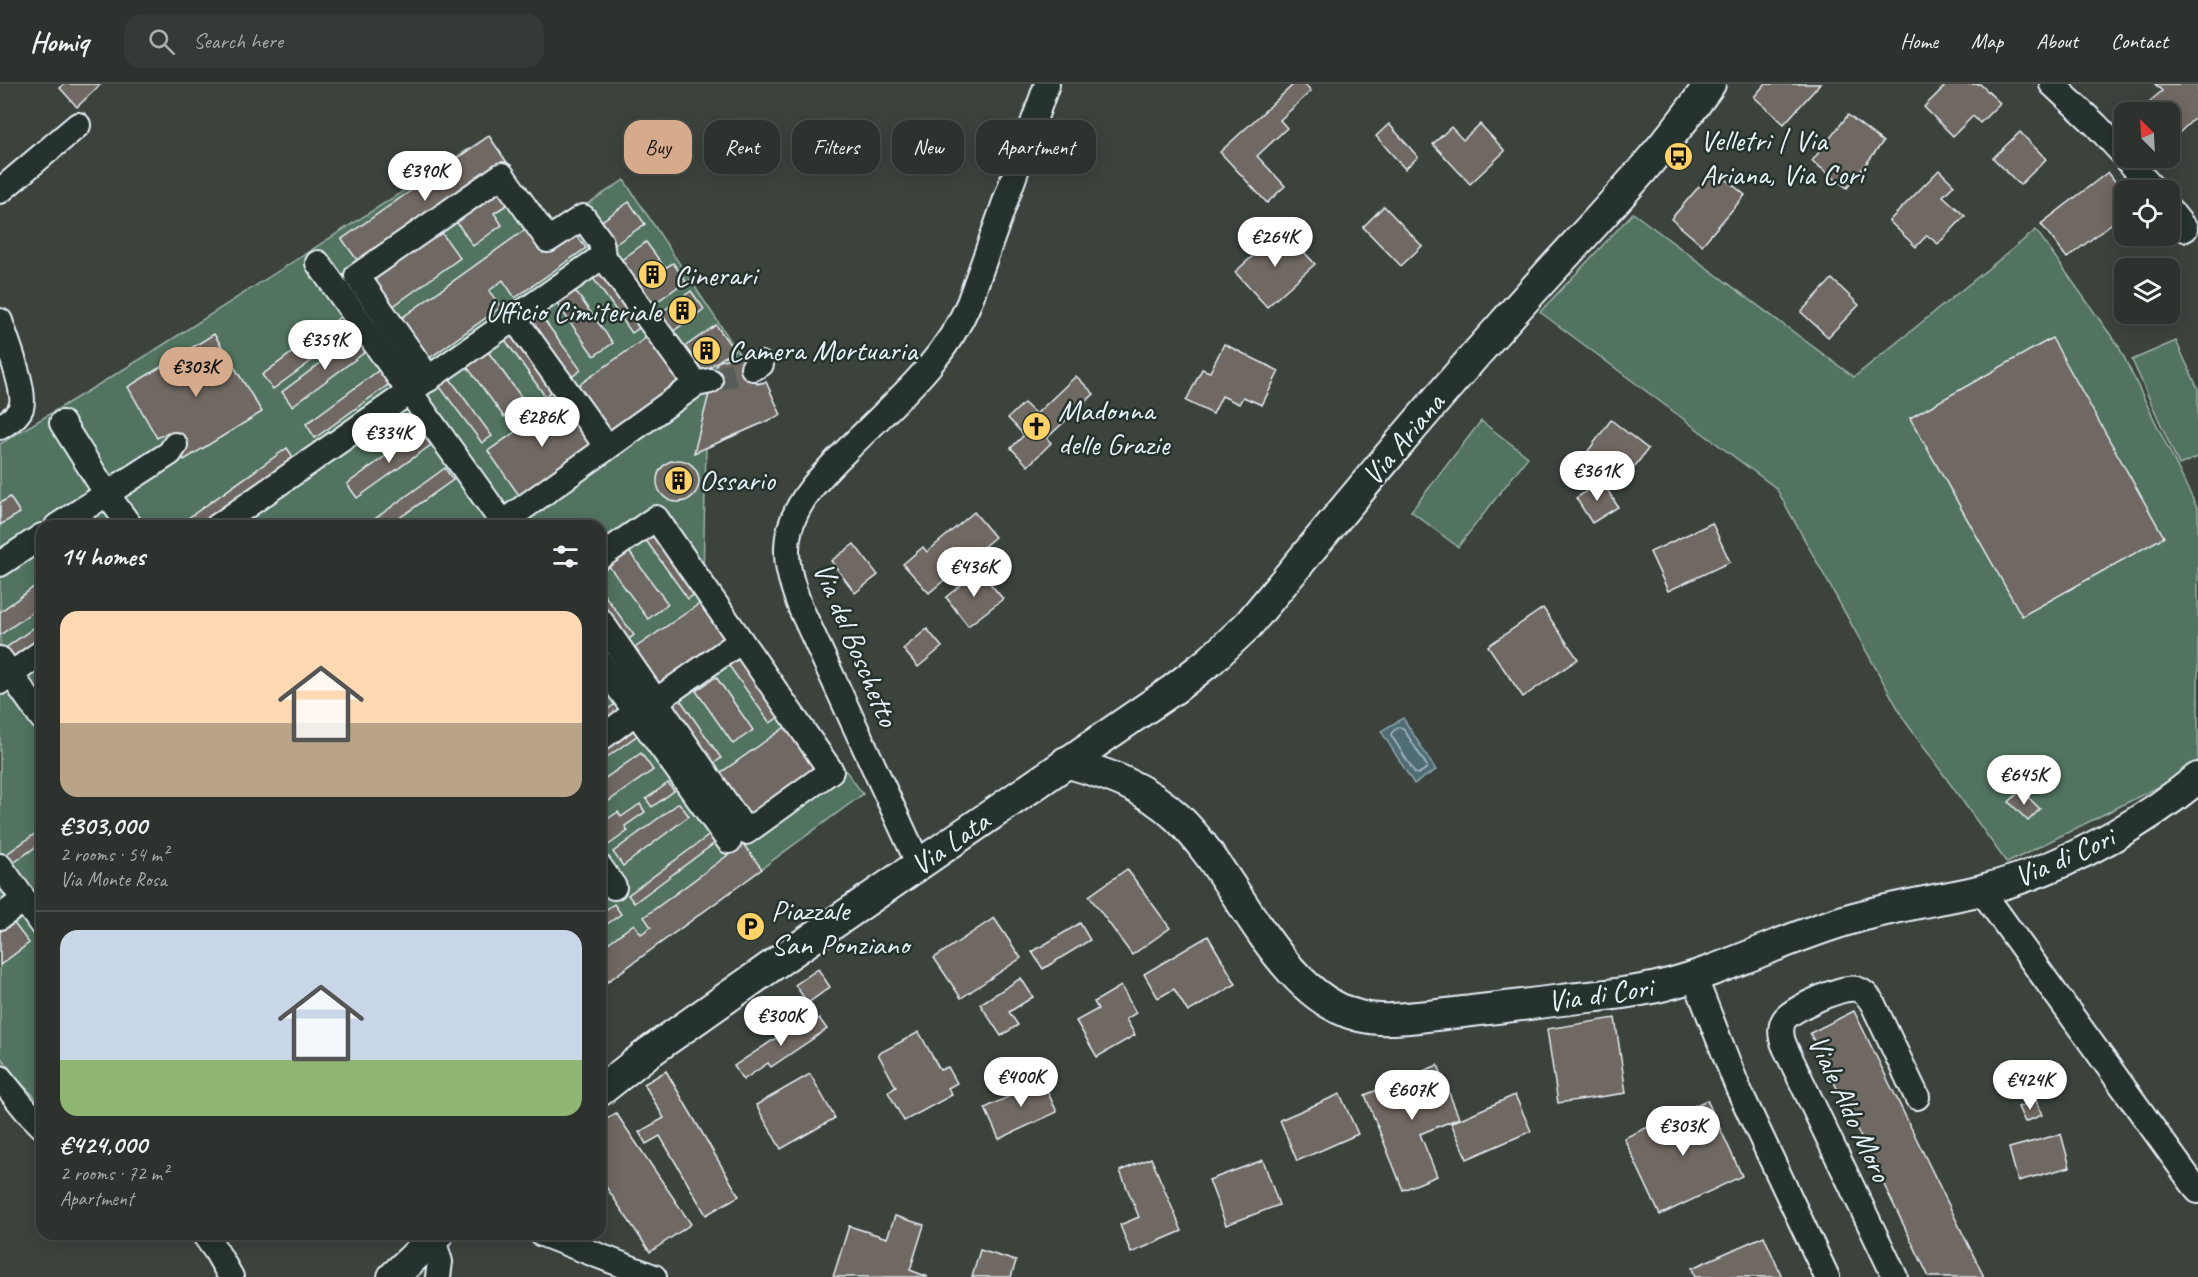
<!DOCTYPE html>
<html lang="en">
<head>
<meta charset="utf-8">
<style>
  :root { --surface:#2d322e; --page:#353a36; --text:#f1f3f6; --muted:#a7aaaa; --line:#484d4a; --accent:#d6ab8b }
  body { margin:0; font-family:Caveat,sans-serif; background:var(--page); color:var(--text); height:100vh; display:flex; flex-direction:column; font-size:22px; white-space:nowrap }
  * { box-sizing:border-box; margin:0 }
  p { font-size:20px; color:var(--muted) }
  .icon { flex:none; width:33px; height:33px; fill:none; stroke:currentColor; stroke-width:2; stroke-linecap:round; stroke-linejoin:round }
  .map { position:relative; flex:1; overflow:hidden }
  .panel { position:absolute; left:36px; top:436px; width:570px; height:720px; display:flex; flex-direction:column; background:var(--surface); border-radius:18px; box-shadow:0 3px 15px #0003,0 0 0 2px var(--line) }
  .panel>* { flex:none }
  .top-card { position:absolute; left:624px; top:36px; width:570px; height:54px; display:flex; gap:12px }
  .needle { width:39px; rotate:336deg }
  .fabs { position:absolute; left:2114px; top:18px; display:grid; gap:12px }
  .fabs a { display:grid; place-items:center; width:66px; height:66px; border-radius:12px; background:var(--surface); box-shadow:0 3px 15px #0003,0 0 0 2px var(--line); font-size:30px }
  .price { position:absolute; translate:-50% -51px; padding:0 14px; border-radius:21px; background:#fff; color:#222; font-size:20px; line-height:39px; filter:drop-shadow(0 2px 3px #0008) }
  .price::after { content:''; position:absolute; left:50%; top:36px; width:18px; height:14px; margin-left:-9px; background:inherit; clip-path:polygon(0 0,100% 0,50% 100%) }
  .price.active { background:var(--accent); color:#111 }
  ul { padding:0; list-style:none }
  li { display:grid; align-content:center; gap:12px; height:318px; padding:0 24px }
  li+li { border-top:2px solid var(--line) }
  li span { display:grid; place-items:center; height:186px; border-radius:18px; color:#555 }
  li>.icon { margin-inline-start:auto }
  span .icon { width:108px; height:108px; fill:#fffc; stroke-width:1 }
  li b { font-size:26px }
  h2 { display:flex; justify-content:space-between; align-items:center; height:72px; padding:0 24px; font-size:26px }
  .pill { padding:0 21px; border-radius:18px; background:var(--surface); box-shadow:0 3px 15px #0003,0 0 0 2px var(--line); font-size:21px; line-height:54px }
  .pill.active { background:var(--accent); color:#111 }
  header { display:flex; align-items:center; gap:36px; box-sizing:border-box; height:84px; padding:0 30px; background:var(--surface); border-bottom:2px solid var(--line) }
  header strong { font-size:28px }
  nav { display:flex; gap:33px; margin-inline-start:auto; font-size:21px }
  .search { width:420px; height:54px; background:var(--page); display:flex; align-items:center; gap:15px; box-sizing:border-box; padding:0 21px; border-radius:18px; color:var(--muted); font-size:22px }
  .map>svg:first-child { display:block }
</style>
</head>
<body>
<header>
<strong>Homiq</strong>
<div class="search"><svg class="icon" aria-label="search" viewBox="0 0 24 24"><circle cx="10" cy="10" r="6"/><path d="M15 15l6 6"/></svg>Search here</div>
<nav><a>Home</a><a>Map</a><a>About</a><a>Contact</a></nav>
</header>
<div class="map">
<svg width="2198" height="1193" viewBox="0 0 2198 1193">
  <rect width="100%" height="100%" fill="#3c433d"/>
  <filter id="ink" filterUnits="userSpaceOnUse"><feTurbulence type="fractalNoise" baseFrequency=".0167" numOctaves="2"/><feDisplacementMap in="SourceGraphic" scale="12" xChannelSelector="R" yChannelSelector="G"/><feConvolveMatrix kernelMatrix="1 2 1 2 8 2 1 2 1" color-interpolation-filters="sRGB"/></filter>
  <g filter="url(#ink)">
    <g fill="#51735e" stroke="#9cb2ab" stroke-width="1.5">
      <path d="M 489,52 L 552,143 L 624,96 L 740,271 L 742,270 L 757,299 L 766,298 L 781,331 L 706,364 L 703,493 L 863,710 L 600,903 L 600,442 L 42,442 L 42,1020 L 18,996 L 0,972 L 0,360 L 149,270 Z"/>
      <path d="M 1633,129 L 1854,293 L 2036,146 L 2119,263 L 2198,426 L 2198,677 L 2166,699 L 2007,779 L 1905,637 L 1776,404 L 1540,228 Z"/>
      <path d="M 2176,257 L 2198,305 L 2198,373 L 2179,381 L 2132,276 Z"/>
      <path d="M 1481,337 L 1528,373 L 1458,463 L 1411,427 Z"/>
    </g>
    <path fill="#4f6d75" stroke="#8ca2a9" stroke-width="1.5" d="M 1403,634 L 1436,686 L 1414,700 L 1381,647 Z"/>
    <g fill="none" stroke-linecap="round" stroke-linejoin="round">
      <path stroke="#abbcc4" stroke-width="1.5" d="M 1399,643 L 1403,644 L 1427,682 L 1426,685 L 1418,690 L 1415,689 L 1391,651 L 1392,648 Z"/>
    </g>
    <g fill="#706862" stroke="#e8f1f8" stroke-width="1.5">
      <path d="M 64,0 L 101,0 L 77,23 L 60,4 Z"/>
      <path d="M 1294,0 L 1305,0 L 1311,7 L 1280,36 L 1287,44 L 1257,72 L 1285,102 L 1267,119 L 1220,68 Z"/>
      <path d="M 1765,0 L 1820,0 L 1784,40 L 1754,13 Z"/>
      <path d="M 1947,0 L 1980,0 L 2000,19 L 1980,39 L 1973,32 L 1953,52 L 1924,23 Z"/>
      <path d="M 2155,0 L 2198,0 L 2198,31 L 2179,49 L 2169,38 L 2169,28 L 2160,28 L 2150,17 L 2162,7 Z"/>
      <path d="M 1848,31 L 1883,58 L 1847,104 L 1812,77 Z"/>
      <path d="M 1389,40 L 1418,73 L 1405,85 L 1376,52 Z"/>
      <path d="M 1480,40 L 1505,67 L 1470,100 L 1433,60 L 1451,43 L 1463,56 Z"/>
      <path d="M 2020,48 L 2046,75 L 2020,101 L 1993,74 Z"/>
      <path d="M 489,52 L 508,80 L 362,183 L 342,155 Z"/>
      <path d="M 1714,85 L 1745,111 L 1702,161 L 1671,135 Z"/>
      <path d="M 1939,86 L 1954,101 L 1943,112 L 1965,132 L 1938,160 L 1927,151 L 1916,163 L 1889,137 Z"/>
      <path d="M 2108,88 L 2124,109 L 2124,130 L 2067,174 L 2041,140 Z"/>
      <path d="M 496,102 L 508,120 L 494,129 L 502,141 L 473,162 L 453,133 Z"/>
      <path d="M 629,118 L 645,140 L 614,161 L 599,139 Z"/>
      <path d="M 1384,122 L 1422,162 L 1401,182 L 1363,143 Z"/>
      <path d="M 438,144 L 460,174 L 392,223 L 370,192 Z"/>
      <path d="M 526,145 L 543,169 L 574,148 L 586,164 L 515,214 L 503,196 L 489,207 L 501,223 L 424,278 L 396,238 Z"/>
      <path d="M 1283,145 L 1315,180 L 1267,223 L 1235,188 Z"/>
      <path d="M 646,158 L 665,184 L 673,179 L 686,197 L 648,224 L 616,180 Z"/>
      <path d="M 598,180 L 643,241 L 632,249 L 588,187 Z"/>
      <path d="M 1832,195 L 1859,221 L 1828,253 L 1801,228 Z"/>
      <path d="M 573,204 L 613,259 L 594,272 L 555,217 Z"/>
      <path d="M 691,207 L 704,225 L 672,248 L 659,230 Z"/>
      <path d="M 536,225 L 581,286 L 570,294 L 525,233 Z"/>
      <path d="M 343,231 L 354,246 L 273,305 L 262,291 Z"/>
      <path d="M 716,241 L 734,266 L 698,291 L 680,266 Z"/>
      <path d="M 510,242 L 555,305 L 545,312 L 500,249 Z"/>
      <path d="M 214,250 L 262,328 L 184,376 L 168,348 L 157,354 L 128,303 Z"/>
      <path d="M 358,251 L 368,266 L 292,322 L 282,308 Z"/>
      <path d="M 650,251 L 684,299 L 610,351 L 576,303 Z"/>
      <path d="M 2052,254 L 2164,453 L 2022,532 L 1910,334 Z"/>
      <path d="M 1224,260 L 1279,287 L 1262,321 L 1243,313 L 1239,320 L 1222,312 L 1213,330 L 1186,317 L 1202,285 L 1210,288 Z"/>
      <path d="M 486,265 L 525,318 L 504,333 L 465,280 Z"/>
      <path d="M 742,270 L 757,300 L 766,298 L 781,331 L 694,369 L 717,278 Z"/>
      <path d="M 382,284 L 392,298 L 315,354 L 306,340 Z"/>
      <path d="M 445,288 L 492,352 L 482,359 L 434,295 Z"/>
      <path d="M 1076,292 L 1094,310 L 1047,354 L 1051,359 L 1028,382 L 1011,364 L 1024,351 L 1008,334 L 1024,319 L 1036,330 Z"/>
      <path d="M 563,314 L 596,360 L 521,414 L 488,367 Z"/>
      <path d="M 1611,336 L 1648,365 L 1622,399 L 1585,371 Z"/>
      <path d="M 420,347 L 431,361 L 357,414 L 347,400 Z"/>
      <path d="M 287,364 L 297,379 L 206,442 L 177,442 Z"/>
      <circle cx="678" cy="397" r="21"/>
      <path d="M 445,384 L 453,396 L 388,442 L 376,442 L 372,437 Z"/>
      <path d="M 1602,397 L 1618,423 L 1592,439 L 1576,414 Z"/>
      <path d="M 10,413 L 20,429 L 0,441 L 0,419 Z"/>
      <path d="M 974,428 L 995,453 L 929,509 L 903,480 L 923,463 L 927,468 Z"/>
      <path d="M 1712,439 L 1730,478 L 1668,507 L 1650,468 Z"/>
      <path d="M 654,449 L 697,508 L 688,515 L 645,455 Z"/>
      <path d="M 854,460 L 878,491 L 855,509 L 831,477 Z"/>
      <path d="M 628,466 L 668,520 L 648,535 L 608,481 Z"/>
      <path d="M 979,486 L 1003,515 L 968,542 L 946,513 Z"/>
      <path d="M 42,497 L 42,521 L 0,551 L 0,528 Z"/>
      <path d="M 600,505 L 634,551 L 624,559 L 600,526 Z"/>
      <path d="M 702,518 L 729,558 L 657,608 L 629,568 Z"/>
      <path d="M 1543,524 L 1578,575 L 1523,613 L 1488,562 Z"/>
      <path d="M 42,538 L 42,559 L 13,579 L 3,566 Z"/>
      <path d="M 927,545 L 942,563 L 918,583 L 903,565 Z"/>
      <path d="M 740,570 L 783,630 L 770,639 L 727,579 Z"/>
      <path d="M 716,593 L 753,646 L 733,660 L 696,607 Z"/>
      <path d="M 679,614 L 721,674 L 708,684 L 665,623 Z"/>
      <path d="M 618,618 L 624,627 L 600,644 L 600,631 Z"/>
      <path d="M 791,639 L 821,682 L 746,735 L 716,692 Z"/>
      <path d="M 636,640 L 642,648 L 600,678 L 600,667 Z"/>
      <path d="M 641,669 L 653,686 L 600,723 L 600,698 Z"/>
      <path d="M 668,699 L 674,707 L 652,723 L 646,715 Z"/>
      <path d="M 2021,706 L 2040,725 L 2028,737 L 2009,718 Z"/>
      <path d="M 679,719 L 689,732 L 623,782 L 613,768 Z"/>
      <path d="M 640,720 L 645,728 L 625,742 L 628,747 L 607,762 L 600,752 L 600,740 L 618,728 L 621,733 Z"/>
      <path d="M 42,745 L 42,758 L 8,783 L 1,774 Z"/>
      <path d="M 711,750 L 716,758 L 634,819 L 628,811 Z"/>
      <path d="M 743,760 L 762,785 L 600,903 L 600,865 L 634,840 L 641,850 L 651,843 L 644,833 Z"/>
      <path d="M 1127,785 L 1170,844 L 1132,871 L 1089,812 Z"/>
      <path d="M 614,820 L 621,830 L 600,845 L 600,830 Z"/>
      <path d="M 994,834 L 1021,874 L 961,914 L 934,874 Z"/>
      <path d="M 13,838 L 29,859 L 0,881 L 0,848 Z"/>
      <path d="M 1080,839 L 1090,856 L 1043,885 L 1032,868 Z"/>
      <path d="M 1208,852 L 1236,900 L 1188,928 L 1174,905 L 1158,914 L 1144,890 Z"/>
      <path d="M 818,885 L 830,903 L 808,919 L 795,901 Z"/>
      <path d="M 1021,894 L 1033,913 L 1009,928 L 1018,941 L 1001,952 L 980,920 Z"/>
      <path d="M 1121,902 L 1136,929 L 1126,935 L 1135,951 L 1097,973 L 1076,937 L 1098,925 L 1094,918 Z"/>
      <path d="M 1854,927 L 1984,1193 L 1929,1193 L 1810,949 Z"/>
      <path d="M 806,934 L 810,940 L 819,934 L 827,945 L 771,983 L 768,979 L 743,996 L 734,982 Z"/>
      <path d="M 1615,934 L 1626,1009 L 1558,1019 L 1547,945 Z"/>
      <path d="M 919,948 L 940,986 L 948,983 L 957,999 L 948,1004 L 952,1011 L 904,1037 L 888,1008 L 896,1003 L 878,970 Z"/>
      <path d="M 1438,981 L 1459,1034 L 1420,1050 L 1437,1092 L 1403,1106 L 1365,1011 Z"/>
      <path d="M 666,987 L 739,1112 L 706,1131 L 660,1052 L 646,1060 L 639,1048 L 664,1034 L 644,1000 Z"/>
      <path d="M 810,990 L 835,1034 L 781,1065 L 756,1021 Z"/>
      <path d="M 1040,992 L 1057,1028 L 999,1055 L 985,1024 L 1010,1012 L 1008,1007 Z"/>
      <path d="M 1340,1010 L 1358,1050 L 1297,1077 L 1280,1036 Z"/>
      <path d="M 1515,1011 L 1531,1047 L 1467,1075 L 1451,1039 Z"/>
      <path d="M 1707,1016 L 1742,1092 L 1660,1131 L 1624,1054 Z"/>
      <path d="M 2036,1016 L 2042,1031 L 2025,1038 L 2018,1023 Z"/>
      <path d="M 616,1029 L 691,1140 L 650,1168 L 600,1094 L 600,1039 Z"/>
      <path d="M 2061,1050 L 2070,1083 L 2018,1097 L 2009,1064 Z"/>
      <path d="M 1151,1074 L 1182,1147 L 1131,1169 L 1120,1141 L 1139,1133 L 1120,1087 Z"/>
      <path d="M 1263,1076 L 1279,1121 L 1226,1141 L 1209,1096 Z"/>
      <path d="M 895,1132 L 924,1141 L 910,1186 L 928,1193 L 833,1193 L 849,1142 L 887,1154 Z"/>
      <path d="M 1764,1152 L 1782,1193 L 1695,1193 L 1692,1184 Z"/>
      <path d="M 980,1166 L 1016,1177 L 1011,1193 L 972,1193 Z"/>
    </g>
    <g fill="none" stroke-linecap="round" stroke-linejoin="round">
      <path stroke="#565d59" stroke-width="24" stroke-dasharray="24 12" stroke-linecap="butt" d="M 711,297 L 753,284"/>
      <defs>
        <g id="minor">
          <path d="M 2052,0 L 2096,41 L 2124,71"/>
          <path d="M 2126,74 L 2154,106"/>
          <path d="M 0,107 L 78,41"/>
          <path d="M 2169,125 L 2185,145"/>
          <path d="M 318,179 L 505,442"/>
          <path d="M 514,234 L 607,363"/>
          <path d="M 0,237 C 6,255 27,308 21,324 C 17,333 8,338 0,343"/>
          <path d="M 753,284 L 761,280"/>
          <path d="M 429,295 L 357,192 L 502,91 L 548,156 L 583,133 L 601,158 L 603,172 L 696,300"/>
          <path d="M 62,339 L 107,410 L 130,442"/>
          <path d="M 502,439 L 696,300 L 710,297"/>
          <path d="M 57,442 L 170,369 L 175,361"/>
          <path d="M 218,442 L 603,172"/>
          <path d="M 600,473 L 656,434 L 831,687 L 746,748 L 600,536"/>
          <path d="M 0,480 L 42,452"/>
          <path d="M 0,575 L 42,634"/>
          <path d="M 600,578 L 729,757"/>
          <path d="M 0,598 L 42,568"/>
          <path d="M 656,617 L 741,557"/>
          <path d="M 600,655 L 636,628"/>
          <path d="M 919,781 L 801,525 C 791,499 782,472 790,444 C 799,413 824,389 846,367 C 891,321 944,279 969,219 L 1047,0"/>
          <path d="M 0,782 L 42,841"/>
          <path d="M 600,783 L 614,803"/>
          <path d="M 1981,806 L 2198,1107"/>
          <path d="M 0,833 L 24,816"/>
          <path d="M 1694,892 L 1738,1004 L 1827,1193"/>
          <path d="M 0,994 L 26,1026 L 42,1042"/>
          <path d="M 204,1150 L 216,1167 L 231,1193"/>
          <path d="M 542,1150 L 654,1193"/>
          <path d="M 433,1155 L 440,1178 L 438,1193"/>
          <path d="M 1895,1193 L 1785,963 C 1781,954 1779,945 1784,936 C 1791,925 1844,901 1856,905 C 1864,907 1869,913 1873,920 L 1917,1013"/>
        </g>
        <g id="major">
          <path d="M 1066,678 C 1110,691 1144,702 1178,734 C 1237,790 1277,911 1359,932 C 1379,937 1399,935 1418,933 C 1466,928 1514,922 1562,916 C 1595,912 1629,910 1661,902 C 1727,886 1788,852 1854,834 C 1896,822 1940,816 1982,806 C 2062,785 2135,745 2198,694"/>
          <path d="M 600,1007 L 648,969 L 776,879 L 1174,605 L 1211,576 L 1248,541 C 1332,440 1415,338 1503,240 C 1573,160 1649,87 1710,0"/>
          <path d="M 393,1193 L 438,1150"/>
        </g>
      </defs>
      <use href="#minor" stroke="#e8f1f8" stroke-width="28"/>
      <use href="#major" stroke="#e8f1f8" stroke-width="34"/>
      <use href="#minor" stroke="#26332d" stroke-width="24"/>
      <use href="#major" stroke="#26332d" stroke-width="30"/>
    </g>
  </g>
  <defs>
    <symbol id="bus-disc" viewBox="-11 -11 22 22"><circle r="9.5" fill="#ffd166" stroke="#26332d"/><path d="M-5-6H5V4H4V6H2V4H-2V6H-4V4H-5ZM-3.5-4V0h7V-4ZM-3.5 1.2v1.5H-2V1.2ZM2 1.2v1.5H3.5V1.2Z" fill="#111"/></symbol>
    <symbol id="building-disc" viewBox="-11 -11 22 22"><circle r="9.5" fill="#ffd166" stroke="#26332d"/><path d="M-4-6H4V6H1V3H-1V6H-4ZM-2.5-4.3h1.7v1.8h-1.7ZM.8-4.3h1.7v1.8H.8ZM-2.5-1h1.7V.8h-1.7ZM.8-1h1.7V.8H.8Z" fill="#111"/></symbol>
    <symbol id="church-disc" viewBox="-11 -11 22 22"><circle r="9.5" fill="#ffd166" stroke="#26332d"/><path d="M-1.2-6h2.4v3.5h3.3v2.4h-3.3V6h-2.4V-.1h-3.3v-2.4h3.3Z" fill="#111"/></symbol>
    <symbol id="parking-disc" viewBox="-11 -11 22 22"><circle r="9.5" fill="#ffd166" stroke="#26332d"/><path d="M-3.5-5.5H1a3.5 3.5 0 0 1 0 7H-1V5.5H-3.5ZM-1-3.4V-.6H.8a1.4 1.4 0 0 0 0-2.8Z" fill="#111"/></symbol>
  </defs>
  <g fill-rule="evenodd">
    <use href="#bus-disc" x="1662" y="56" width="33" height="33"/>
    <use href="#building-disc" x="636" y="174" width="33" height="33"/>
    <use href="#building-disc" x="666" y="210" width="33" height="33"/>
    <use href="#building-disc" x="690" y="250" width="33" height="33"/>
    <use href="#church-disc" x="1020" y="326" width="33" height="33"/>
    <use href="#building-disc" x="662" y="380" width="33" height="33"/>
    <use href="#parking-disc" x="734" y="826" width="33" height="33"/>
  </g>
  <g text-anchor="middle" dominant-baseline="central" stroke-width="5" stroke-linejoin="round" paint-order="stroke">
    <g font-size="30" fill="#e8f1f8" stroke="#26332d" text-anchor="start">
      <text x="1700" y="56">Velletri | Via<tspan x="1700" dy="34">Ariana, Via Cori</tspan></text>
      <text x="674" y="191">Cinerari</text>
      <text x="661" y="227" text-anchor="end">Ufficio Cimiteriale</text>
      <text x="728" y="266">Camera Mortuaria</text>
      <text x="1058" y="326">Madonna<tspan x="1058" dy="34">delle Grazie</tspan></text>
      <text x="699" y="396">Ossario</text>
      <text x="771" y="826">Piazzale<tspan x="771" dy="34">San Ponziano</tspan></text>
    </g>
    <g font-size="30" fill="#e8f1f8" stroke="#26332d">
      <text transform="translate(1403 355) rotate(-50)">Via Ariana</text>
      <text transform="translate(856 560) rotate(67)">Via del Boschetto</text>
      <text transform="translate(950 759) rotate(-35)">Via Lata</text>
      <text transform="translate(2064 773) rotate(-24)">Via di Cori</text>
      <text transform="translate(1600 910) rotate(-8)">Via di Cori</text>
      <text transform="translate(1850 1024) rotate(65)">Viale Aldo Moro</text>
    </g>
  </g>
</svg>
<div class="fabs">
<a><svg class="needle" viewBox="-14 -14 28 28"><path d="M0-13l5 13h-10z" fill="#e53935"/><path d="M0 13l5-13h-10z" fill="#a7aaaa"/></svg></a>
<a><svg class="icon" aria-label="locate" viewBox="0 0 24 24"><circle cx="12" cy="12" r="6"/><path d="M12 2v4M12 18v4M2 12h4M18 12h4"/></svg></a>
<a><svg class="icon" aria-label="layers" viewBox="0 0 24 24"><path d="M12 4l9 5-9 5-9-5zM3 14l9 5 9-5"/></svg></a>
</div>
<b class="price" style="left:425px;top:118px">€390K</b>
<b class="price" style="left:1275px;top:184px">€264K</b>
<b class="price" style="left:325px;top:287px">€359K</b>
<b class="price active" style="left:196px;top:314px">€303K</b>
<b class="price" style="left:542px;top:364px">€286K</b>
<b class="price" style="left:389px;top:380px">€334K</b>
<b class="price" style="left:1597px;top:418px">€361K</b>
<b class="price" style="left:974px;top:514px">€436K</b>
<b class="price" style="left:2024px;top:722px">€645K</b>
<b class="price" style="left:781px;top:963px">€300K</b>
<b class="price" style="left:1021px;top:1024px">€400K</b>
<b class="price" style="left:2030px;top:1027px">€424K</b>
<b class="price" style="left:1412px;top:1037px">€607K</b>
<b class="price" style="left:1683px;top:1073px">€303K</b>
<div class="top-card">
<a class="pill active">Buy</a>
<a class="pill">Rent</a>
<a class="pill">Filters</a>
<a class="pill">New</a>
<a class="pill">Apartment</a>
</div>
<section class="panel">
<h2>14 homes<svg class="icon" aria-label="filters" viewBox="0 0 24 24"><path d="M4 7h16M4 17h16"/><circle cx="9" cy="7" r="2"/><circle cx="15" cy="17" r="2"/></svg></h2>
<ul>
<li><span style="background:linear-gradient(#ffd9b3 60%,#b9a48a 0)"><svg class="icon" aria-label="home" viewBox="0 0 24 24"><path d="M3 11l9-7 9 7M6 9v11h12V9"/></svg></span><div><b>€303,000</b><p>2 rooms · 54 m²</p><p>Via Monte Rosa</p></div></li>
<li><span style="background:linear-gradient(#c9d6e8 70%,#8fb573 0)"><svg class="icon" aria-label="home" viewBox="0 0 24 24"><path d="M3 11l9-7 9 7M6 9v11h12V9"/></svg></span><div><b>€424,000</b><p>2 rooms · 72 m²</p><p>Apartment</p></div></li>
</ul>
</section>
</div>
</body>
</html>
